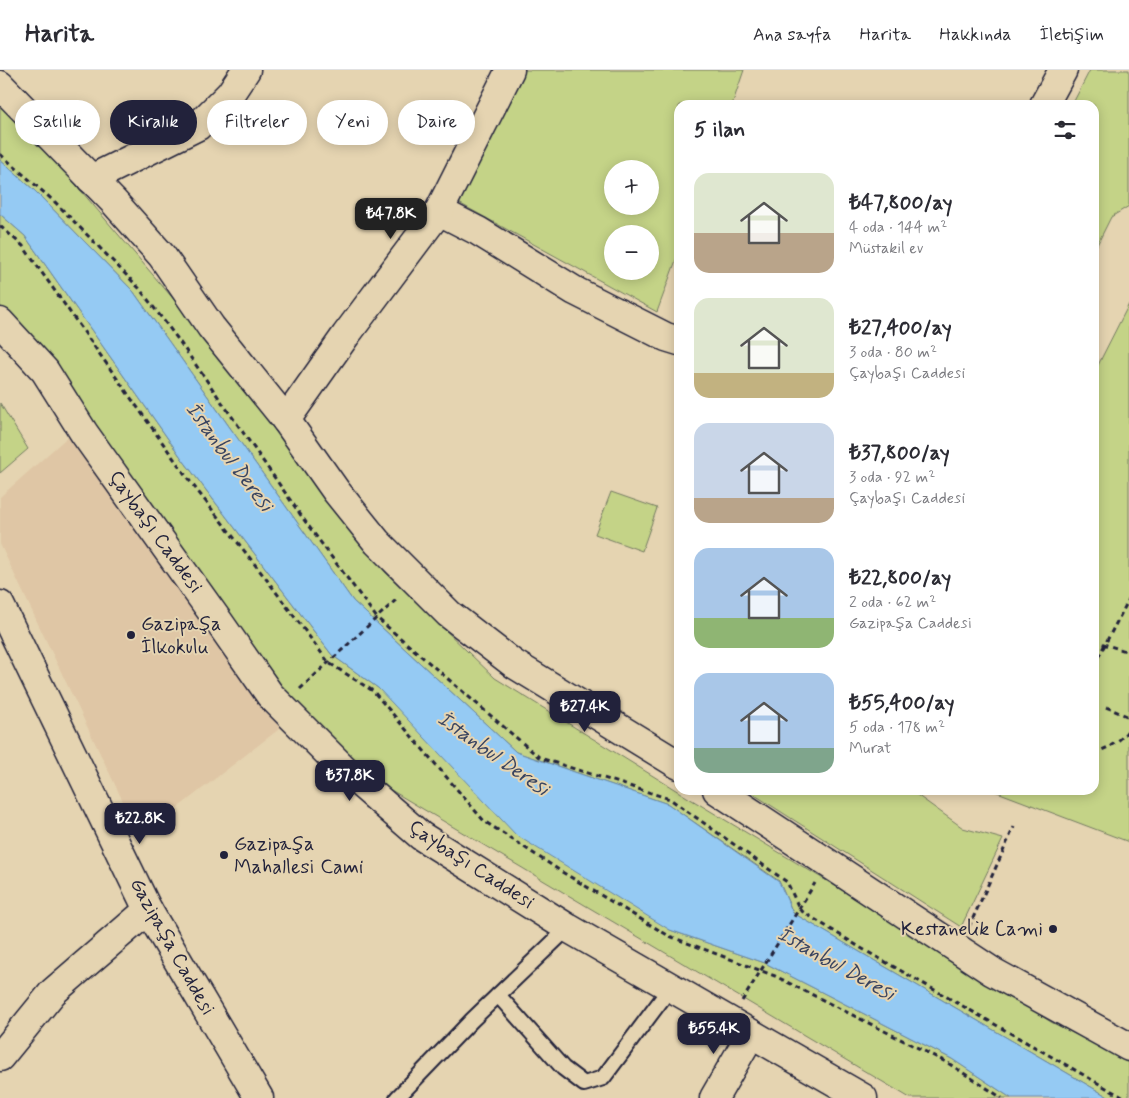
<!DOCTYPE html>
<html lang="tr">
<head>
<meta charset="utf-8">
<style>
  :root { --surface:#fff; --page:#f7f7f7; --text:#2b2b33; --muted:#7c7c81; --line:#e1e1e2; --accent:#22223b }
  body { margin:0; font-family:Mynerve,sans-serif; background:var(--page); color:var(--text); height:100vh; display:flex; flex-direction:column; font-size:19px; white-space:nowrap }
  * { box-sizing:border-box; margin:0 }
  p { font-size:16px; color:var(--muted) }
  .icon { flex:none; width:28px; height:28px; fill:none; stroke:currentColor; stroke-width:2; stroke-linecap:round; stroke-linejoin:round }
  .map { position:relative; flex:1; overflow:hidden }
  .side { position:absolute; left:674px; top:30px; width:425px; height:695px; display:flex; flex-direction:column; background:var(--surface); border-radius:15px; box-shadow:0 2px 12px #0003 }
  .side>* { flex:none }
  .banner { position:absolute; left:15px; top:30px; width:475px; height:45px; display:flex; gap:10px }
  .tools { position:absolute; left:604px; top:90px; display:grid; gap:10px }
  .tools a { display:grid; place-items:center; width:55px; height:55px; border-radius:50%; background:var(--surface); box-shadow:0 2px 12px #0003; font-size:25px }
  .price { position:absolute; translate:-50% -42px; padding:0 11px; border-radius:10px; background:var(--accent); color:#fff; font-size:16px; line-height:32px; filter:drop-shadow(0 1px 2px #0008) }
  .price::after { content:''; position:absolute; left:50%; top:30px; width:15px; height:11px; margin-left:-8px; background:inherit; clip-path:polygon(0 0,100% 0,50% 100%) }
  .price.on { background:#222; color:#fff }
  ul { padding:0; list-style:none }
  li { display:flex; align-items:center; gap:15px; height:125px; padding:0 20px }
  li span { display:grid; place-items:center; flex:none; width:140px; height:100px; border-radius:15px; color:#555 }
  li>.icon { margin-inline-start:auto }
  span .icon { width:60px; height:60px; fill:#fffc; stroke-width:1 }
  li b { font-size:21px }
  h2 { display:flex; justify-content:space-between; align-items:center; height:60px; padding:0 20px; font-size:21px }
  .chip { padding:0 18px; border-radius:22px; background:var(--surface); box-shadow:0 2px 12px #0003; font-size:18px; line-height:45px }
  .chip.on { background:var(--accent); color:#fff }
  header { display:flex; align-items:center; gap:30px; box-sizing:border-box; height:70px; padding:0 25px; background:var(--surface); border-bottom:1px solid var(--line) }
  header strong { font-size:24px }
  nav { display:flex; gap:28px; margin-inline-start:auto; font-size:18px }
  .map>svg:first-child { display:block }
</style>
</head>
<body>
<header>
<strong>Harita</strong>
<nav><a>Ana sayfa</a><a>Harita</a><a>Hakkında</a><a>İletişim</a></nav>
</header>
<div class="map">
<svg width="1129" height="1028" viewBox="0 0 1129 1028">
  <rect width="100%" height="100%" fill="#e5d4b1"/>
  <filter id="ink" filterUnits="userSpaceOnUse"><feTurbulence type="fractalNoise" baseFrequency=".02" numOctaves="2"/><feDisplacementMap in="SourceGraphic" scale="10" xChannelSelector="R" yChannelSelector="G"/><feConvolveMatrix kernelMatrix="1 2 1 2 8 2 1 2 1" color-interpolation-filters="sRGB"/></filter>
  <g filter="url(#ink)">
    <path fill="#dfc6a5" d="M 72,363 L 283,656 L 140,767 L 0,474 L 0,427 Z"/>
    <g fill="#c4d387" stroke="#737a61" fill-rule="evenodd">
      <path d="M 518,0 L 744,0 L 732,35 L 679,35 L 679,182 L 657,242 L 457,132 ZM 612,99 L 650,99 L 650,136 L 612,136 ZM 612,164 L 650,164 L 650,201 L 612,201 Z"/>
      <path d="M 1090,0 L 1129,0 L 1129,136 L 1111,147 L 1094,181 L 1094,35 L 1072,35 Z"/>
      <path d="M 0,26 L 259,329 L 385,502 L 495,608 L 687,727 L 895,852 L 1051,952 L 1129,991 L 1129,1028 L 1110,1028 L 793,843 L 779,811 L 668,734 L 516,682 L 353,531 L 133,221 L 35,121 L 0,90 Z"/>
      <path d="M 0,144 L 25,166 L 183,390 L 332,585 L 378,618 L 670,860 L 765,893 L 952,989 L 1011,1028 L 910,1028 L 283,656 L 0,248 Z"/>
      <path d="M 1129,234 L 1129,772 L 992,720 L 1094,720 L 1094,303 Z"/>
      <path d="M 0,333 L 28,379 L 0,403 Z"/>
      <path d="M 611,422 L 657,438 L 642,481 L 595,464 Z"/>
      <path d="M 747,720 L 910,720 L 963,758 L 1003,769 L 961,857 Z"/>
    </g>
    <path fill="#95caf3" stroke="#6787a9" d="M 0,90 L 35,121 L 133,221 L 353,531 L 516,682 L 668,734 L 779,812 L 793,843 L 1110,1028 L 1011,1028 L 952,989 L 765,893 L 670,860 L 516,765 L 378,618 L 332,585 L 183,390 L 25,166 L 0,144 Z"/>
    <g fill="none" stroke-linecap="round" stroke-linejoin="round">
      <defs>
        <g id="lane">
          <path d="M 498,925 L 563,998 L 584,1014 L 603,1008 L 671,917"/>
          <path d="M 397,1028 L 472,950 L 568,858"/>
        </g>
        <g id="street">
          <path d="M 0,15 L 114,132 L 162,186 L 211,257 L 286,350 L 336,421 L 377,472 L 449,544 L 514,594 L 679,695"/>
          <path d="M 1044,35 L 1063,0"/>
          <path d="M 91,109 L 198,56 L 230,24 L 246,0"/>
          <path d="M 439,141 L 478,161 L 575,221 L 666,267 L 679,271"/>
          <path d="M 0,252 L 45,301 L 84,363 L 219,552 L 270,625 L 346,701 L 421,766 L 568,858 L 863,1028"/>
          <path d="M 286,350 L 346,265 L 439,141 L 510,0"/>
          <path d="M 717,720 L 993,902 L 1129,977"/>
          <path d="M 0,987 L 53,922 L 148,840"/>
          <path d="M 714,1028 L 751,964"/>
        </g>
        <path id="secondary" d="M 0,535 L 148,840 L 259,1028"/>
      </defs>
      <use href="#lane" stroke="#22223b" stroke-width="18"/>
      <use href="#street" stroke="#22223b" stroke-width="31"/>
      <use href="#secondary" stroke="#22223b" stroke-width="31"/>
      <g stroke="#22223b" stroke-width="3" stroke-dasharray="5 4" stroke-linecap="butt">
        <path d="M 0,84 L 56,133 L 139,218 L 177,268 L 307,454 L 377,548 L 540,688 L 670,729 L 787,812 L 800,840 L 861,878 L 1124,1028"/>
        <path d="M 0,156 L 23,176 L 189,410 L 267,510 L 329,593 L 373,621 L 484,751 L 562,802 L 669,866 L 775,906 L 948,993 L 1002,1028"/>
        <path d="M 1094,571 L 1129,582"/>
        <path d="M 1094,595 L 1129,529"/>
        <path d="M 300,619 L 398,528"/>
        <path d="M 1106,637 L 1129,647"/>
        <path d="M 1094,683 C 1108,678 1120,672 1129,659"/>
        <path d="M 969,857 L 1014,757"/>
        <path d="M 742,931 L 815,813"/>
      </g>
      <use href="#lane" stroke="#e5d4b1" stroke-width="14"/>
      <use href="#street" stroke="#e5d4b1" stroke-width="28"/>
      <use href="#secondary" stroke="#e5d4b1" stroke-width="28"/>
    </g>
  </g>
  <g fill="#22223b" stroke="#e5d4b1" stroke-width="2">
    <circle cx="131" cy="565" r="5"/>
    <circle cx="224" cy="785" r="5"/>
    <circle cx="1053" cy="859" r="5"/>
  </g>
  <g text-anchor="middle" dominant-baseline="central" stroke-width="4" stroke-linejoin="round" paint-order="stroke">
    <g font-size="20" fill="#22223b" stroke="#e5d4b1">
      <text transform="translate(155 462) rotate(54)">Çaybaşı Caddesi</text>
      <text transform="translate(471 795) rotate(33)">Çaybaşı Caddesi</text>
      <text transform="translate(172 877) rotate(61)">Gazipaşa Caddesi</text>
    </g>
    <g font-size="20" fill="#22223b" stroke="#e5d4b1" text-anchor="start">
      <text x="141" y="554">Gazipaşa<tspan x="141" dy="23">İlkokulu</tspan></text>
      <text x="234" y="774">Gazipaşa<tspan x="234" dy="23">Mahallesi Cami</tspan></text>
      <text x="1043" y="859" text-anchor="end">Kestanelik Cami</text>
    </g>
    <g font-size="21" font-style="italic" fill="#394460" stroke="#e5d4b1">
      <text transform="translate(229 387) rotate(53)">İstanbul Deresi</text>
      <text transform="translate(493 684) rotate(35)">İstanbul Deresi</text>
      <text transform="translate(836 894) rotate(29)">İstanbul Deresi</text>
    </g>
  </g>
</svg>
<div class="tools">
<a>+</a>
<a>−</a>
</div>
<b class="price on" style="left:391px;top:170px">₺47.8K</b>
<b class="price" style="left:585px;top:663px">₺27.4K</b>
<b class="price" style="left:350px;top:732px">₺37.8K</b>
<b class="price" style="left:140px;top:775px">₺22.8K</b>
<b class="price" style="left:714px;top:985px">₺55.4K</b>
<div class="banner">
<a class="chip">Satılık</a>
<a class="chip on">Kiralık</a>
<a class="chip">Filtreler</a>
<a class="chip">Yeni</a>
<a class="chip">Daire</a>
</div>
<section class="side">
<h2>5 ilan<svg class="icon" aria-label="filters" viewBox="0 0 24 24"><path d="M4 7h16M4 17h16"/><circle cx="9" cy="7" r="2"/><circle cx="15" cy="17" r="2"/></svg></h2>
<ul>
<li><span style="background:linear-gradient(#dfe7d0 60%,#b9a48a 0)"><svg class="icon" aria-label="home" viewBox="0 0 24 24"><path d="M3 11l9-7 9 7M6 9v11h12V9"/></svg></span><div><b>₺47,800/ay</b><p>4 oda · 144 m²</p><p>Müstakil ev</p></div></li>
<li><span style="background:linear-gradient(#dfe7d0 75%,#c2b280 0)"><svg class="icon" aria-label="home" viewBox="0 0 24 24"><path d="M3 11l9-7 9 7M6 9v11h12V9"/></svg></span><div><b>₺27,400/ay</b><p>3 oda · 80 m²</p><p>Çaybaşı Caddesi</p></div></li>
<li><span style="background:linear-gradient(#c9d6e8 75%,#b9a48a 0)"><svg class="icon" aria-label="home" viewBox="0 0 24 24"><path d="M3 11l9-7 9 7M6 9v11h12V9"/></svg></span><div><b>₺37,800/ay</b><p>3 oda · 92 m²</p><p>Çaybaşı Caddesi</p></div></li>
<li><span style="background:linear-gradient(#a9c7e8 70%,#8fb573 0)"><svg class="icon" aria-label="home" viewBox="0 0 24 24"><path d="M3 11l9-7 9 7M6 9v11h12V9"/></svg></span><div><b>₺22,800/ay</b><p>2 oda · 62 m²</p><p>Gazipaşa Caddesi</p></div></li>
<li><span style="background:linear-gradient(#a9c7e8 75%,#7fa58c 0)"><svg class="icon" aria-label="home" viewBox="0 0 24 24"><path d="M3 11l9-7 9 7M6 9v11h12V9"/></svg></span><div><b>₺55,400/ay</b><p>5 oda · 178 m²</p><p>Murat</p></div></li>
</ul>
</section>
</div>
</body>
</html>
